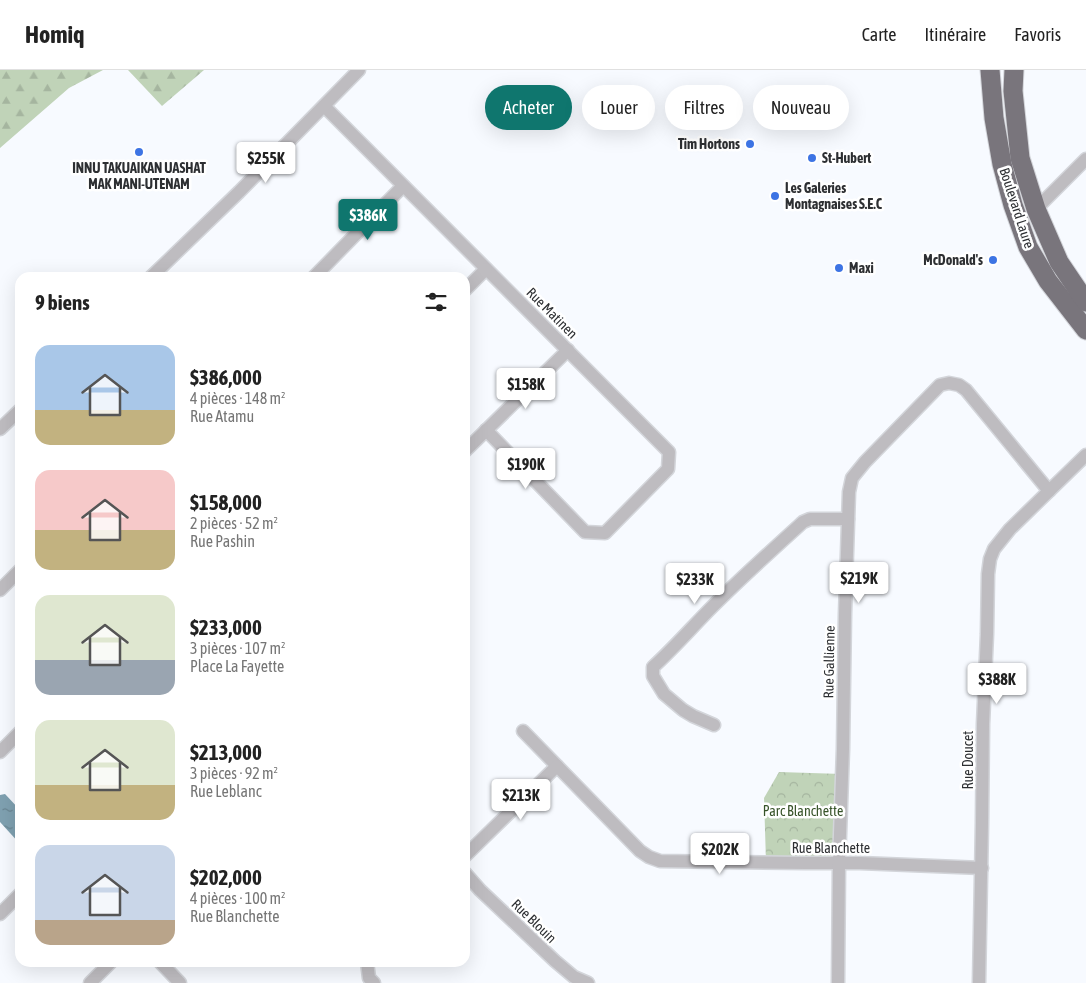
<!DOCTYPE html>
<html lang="fr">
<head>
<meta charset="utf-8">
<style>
  :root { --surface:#fff; --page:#f2f2f2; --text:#222; --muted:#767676; --line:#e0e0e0; --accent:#0f766e }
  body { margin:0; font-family:"Asap Condensed",sans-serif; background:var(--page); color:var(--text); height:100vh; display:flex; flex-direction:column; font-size:19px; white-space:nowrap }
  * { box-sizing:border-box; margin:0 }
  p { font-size:16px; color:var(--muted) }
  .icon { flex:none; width:28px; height:28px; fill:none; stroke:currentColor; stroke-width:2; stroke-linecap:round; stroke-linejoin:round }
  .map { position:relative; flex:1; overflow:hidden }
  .details { position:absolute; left:15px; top:202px; width:455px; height:695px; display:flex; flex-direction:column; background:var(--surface); border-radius:15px; box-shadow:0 5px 20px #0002 }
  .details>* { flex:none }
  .hud { position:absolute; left:485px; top:15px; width:475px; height:45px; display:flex; gap:10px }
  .price { position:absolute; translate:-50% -42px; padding:0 11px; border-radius:5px; background:#fff; color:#222; font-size:16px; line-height:32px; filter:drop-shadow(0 1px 2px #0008) }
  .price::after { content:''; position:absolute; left:50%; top:30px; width:15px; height:11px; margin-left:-8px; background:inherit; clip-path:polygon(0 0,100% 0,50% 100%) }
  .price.on { background:var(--accent); color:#fff }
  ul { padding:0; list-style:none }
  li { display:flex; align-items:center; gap:15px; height:125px; padding:0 20px }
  li span { display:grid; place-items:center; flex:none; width:140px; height:100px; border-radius:15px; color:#555 }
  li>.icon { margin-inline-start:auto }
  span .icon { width:60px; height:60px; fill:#fffc; stroke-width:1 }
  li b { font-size:21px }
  h2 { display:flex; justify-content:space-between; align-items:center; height:60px; padding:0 20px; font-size:21px }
  .chip { padding:0 18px; border-radius:22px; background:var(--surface); box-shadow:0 5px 20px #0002; font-size:18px; line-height:45px }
  .chip.on { background:var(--accent); color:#fff }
  header { display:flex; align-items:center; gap:30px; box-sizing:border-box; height:70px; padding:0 25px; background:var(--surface); border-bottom:1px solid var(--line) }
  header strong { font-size:24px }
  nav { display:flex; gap:28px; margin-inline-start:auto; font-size:18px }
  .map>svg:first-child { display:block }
</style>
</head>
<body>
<header>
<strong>Homiq</strong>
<nav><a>Carte</a><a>Itinéraire</a><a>Favoris</a></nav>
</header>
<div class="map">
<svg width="1086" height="913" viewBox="0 0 1086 913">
  <defs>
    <pattern id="forest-firs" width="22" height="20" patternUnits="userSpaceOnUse" patternTransform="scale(1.25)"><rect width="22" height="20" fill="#c0d3b8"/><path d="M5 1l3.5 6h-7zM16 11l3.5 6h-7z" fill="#a5b59f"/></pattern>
    <pattern id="park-crowns" width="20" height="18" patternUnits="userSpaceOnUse" patternTransform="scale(1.25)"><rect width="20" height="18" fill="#c0d3b8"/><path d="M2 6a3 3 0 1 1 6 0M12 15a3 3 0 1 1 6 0" fill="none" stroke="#a5b59f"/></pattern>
    <pattern id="water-ripples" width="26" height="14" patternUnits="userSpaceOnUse" patternTransform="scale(1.25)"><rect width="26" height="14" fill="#7fa1b1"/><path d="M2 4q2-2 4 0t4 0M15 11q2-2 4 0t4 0" fill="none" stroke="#688491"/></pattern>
  </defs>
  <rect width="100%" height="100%" fill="#f7faff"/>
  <g fill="url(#forest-firs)">
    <path d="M 0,0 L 103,0 L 69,18 L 0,78 Z"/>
    <path d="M 128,0 L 204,0 L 162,36 Z"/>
  </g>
  <path fill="url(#park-crowns)" d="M 779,702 L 842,704 L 839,796 L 766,792 L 764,728 Z"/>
  <path fill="url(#water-ripples)" d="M 5,724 L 20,740 L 20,774 L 0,752 L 0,725 Z"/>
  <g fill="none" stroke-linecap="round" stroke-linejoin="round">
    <defs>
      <g id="minor">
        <path d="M 324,36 L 669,382 L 668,399 L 605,463 L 585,462 L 486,360"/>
        <path d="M 1036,139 L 1086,89"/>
        <path d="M 150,208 L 239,122 L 359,0"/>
        <path d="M 313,208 L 403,116"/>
        <path d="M 465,220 L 486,199"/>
        <path d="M 0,359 L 20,340"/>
        <path d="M 465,381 L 568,280"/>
        <path d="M 0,520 L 20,500"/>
        <path d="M 714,655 L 693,646 L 683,640 L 664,624 L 653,606 L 653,597 C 674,578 693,556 713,536 C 742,507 772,480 803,452 L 810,449 L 848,449"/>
        <path d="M 523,661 L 640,781 L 649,787 L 660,791 L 806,793 L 860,793 L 982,798"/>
        <path d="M 0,682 L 20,662"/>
        <path d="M 465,786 L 557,696"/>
        <path d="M 465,803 L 480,820 L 555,891 L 574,907 L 588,913"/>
        <path d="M 0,844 L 20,824"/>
        <path d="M 160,892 L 180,913"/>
        <path d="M 367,892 L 369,908 L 374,913"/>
        <path d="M 90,913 L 111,892"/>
        <path d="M 838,913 L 839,793 L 843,679 L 845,544 L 849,422 L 852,408 L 865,392 L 940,315 L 949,313 L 959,315 L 966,320 L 1049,421"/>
        <path d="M 979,913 L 982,753 L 983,654 L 987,564 L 988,504 L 990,489 L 994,479 L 1010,459 L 1086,385"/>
      </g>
      <g id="highway">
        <path d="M 990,0 L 994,48 L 1002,94 L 1013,135 L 1028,177 L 1048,211 L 1086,260"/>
        <path d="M 1014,0 L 1013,21 L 1020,88 L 1036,139 L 1059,192 L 1086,232"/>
      </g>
    </defs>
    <use href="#minor" stroke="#d3d5da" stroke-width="15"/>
    <use href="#highway" stroke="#d3d5da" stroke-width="21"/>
    <use href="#minor" stroke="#bebcc0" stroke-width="12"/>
    <use href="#highway" stroke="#79757c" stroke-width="19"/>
  </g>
  <g fill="#3d74e4" stroke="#fff" stroke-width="2">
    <circle cx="750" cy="74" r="5"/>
    <circle cx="139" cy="82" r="5"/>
    <circle cx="812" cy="88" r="5"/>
    <circle cx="775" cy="126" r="5"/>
    <circle cx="993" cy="190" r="5"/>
    <circle cx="839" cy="198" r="5"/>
  </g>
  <g text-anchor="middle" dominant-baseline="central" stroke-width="5" stroke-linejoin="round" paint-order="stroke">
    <g font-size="14" font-weight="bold" fill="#2d2f32" stroke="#fff" text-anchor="start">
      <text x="740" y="74" text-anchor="end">Tim Hortons</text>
      <text x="822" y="88">St-Hubert</text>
      <text x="139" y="98" text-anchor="middle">INNU TAKUAIKAN UASHAT<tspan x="139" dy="16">MAK MANI-UTENAM</tspan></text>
      <text x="785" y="118">Les Galeries<tspan x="785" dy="16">Montagnaises S.E.C</tspan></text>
      <text x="983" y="190" text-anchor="end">McDonald's</text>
      <text x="849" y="198">Maxi</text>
    </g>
    <g font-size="14" fill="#2d2f32" stroke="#fff">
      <text transform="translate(1017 138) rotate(72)">Boulevard Laure</text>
      <text transform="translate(552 243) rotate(45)">Rue Matinen</text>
      <text transform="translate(829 592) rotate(-89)">Rue Gallienne</text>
      <text transform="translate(968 690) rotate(-90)">Rue Doucet</text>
      <text x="831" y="778">Rue Blanchette</text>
      <text transform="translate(534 851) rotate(44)">Rue Blouin</text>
    </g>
    <g font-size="14" fill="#375329" stroke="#fff">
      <text x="803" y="741">Parc Blanchette</text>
    </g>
  </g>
</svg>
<b class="price" style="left:266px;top:114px">$255K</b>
<b class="price on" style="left:368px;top:171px">$386K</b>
<b class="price" style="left:526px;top:340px">$158K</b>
<b class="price" style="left:526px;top:420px">$190K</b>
<b class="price" style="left:859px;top:534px">$219K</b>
<b class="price" style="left:695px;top:535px">$233K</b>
<b class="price" style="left:997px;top:635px">$388K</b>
<b class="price" style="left:521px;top:751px">$213K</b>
<b class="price" style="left:720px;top:805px">$202K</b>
<div class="hud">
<a class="chip on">Acheter</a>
<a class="chip">Louer</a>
<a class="chip">Filtres</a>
<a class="chip">Nouveau</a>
</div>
<section class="details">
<h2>9 biens<svg class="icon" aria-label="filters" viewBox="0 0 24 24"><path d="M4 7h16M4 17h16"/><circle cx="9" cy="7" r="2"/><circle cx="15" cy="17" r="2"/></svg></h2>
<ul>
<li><span style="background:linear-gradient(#a9c7e8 65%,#c2b280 0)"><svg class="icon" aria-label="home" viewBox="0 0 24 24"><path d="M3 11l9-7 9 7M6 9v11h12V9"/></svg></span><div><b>$386,000</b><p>4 pièces · 148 m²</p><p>Rue Atamu</p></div></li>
<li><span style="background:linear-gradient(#f6c9c9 60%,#c2b280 0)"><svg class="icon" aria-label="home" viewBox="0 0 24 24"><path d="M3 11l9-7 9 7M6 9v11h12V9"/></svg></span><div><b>$158,000</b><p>2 pièces · 52 m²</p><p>Rue Pashin</p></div></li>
<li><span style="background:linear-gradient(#dfe7d0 65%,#9aa5b1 0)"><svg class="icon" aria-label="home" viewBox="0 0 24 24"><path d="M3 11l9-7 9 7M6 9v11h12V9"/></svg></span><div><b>$233,000</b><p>3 pièces · 107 m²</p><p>Place La Fayette</p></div></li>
<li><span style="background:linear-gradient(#dfe7d0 65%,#c2b280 0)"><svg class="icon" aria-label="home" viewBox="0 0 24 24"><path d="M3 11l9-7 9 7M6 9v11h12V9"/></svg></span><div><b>$213,000</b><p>3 pièces · 92 m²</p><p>Rue Leblanc</p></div></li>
<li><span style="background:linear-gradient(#c9d6e8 75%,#b9a48a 0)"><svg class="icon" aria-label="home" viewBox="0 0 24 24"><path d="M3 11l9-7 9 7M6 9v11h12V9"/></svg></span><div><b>$202,000</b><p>4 pièces · 100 m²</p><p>Rue Blanchette</p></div></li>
</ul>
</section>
</div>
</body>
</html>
